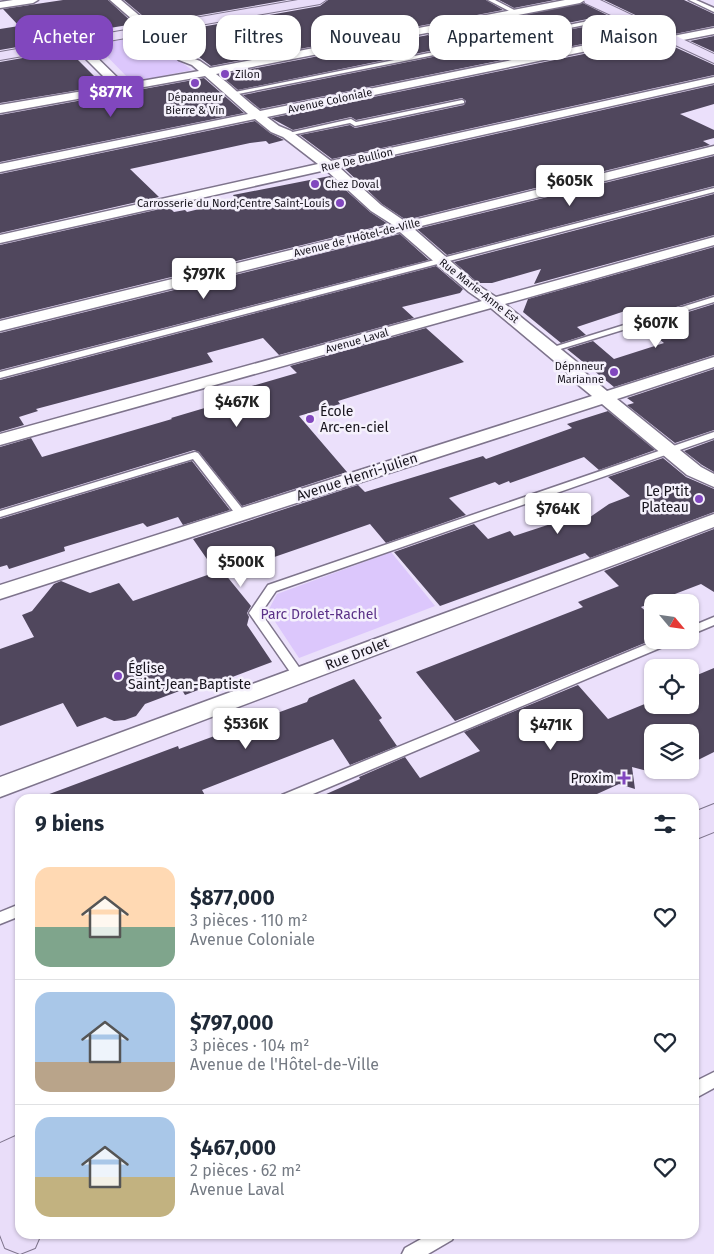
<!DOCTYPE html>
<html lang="fr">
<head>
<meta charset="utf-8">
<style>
  :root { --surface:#fff; --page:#f2f2f3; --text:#1f2937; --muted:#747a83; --line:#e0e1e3; --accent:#8147be }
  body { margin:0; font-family:"Fira Sans",sans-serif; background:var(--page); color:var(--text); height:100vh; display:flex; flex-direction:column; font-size:19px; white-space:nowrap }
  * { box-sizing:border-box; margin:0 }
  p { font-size:16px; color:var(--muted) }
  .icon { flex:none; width:28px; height:28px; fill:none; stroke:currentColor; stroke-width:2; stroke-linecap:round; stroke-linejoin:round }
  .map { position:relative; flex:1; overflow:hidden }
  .details { position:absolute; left:15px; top:794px; width:684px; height:445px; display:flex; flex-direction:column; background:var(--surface); border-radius:15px; box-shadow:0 1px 4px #0004 }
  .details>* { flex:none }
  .guide { position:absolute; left:15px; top:15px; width:685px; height:45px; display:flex; gap:10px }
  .needle { width:32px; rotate:119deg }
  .buttons { position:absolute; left:644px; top:594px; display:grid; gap:10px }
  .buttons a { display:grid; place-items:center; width:55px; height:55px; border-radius:10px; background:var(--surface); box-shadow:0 1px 4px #0004; font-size:25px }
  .price { position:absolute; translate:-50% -42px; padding:0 11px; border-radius:5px; background:#fff; color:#222; font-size:16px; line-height:32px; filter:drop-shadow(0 1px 2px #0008) }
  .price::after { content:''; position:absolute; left:50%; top:30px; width:15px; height:11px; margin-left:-8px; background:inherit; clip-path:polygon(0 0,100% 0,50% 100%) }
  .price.current { background:var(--accent); color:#fff }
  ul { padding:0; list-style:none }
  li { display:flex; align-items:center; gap:15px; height:125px; padding:0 20px }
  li+li { border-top:1px solid var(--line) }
  li span { display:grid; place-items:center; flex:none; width:140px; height:100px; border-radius:15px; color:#555 }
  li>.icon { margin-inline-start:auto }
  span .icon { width:60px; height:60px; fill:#fffc; stroke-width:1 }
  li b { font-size:21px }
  h2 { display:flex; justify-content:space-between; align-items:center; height:60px; padding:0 20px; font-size:21px }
  .chip { padding:0 18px; border-radius:15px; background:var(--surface); box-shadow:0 1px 4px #0004; font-size:18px; line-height:45px }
  .chip.current { background:var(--accent); color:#fff }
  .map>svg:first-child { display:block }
</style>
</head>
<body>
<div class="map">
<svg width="714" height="1254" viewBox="0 0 714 1254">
  <rect width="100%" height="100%" fill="#ebe0fb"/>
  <g fill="#dcc7fc">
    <path d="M 146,36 L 192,70 L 132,82 L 95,44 Z"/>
    <path d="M 391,552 L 435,606 L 299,658 L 268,611 L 277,594 Z"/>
  </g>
  <g fill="#50475d">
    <path d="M 63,0 L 108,0 L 134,24 L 55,37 L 58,40 L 0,50 L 0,29 L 19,26 L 3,9 Z"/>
    <path d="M 124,0 L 287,0 L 155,23 L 150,22 Z"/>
    <path d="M 328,0 L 486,0 L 503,10 L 211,66 L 167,33 L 320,6 Z"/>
    <path d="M 499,0 L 555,0 L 514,8 Z"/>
    <path d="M 604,0 L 684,0 L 714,14 L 714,26 L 675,34 Z"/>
    <path d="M 583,3 L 607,15 L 460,45 L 439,32 Z"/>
    <path d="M 618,20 L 642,32 L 260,109 L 243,95 Z"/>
    <path d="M 428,35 L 449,47 L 238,90 L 220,75 Z"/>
    <path d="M 714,36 L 714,52 L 690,41 Z"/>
    <path d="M 657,39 L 714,65 L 714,75 L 332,159 L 300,135 L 350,125 L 355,128 L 464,105 L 466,101 L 462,98 L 356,120 L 351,117 L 293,130 L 271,118 Z"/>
    <path d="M 68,50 L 104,86 L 0,103 L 0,62 Z"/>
    <path d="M 204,78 L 244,113 L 0,162 L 0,115 Z"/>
    <path d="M 714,85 L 714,104 L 680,114 L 714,130 L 714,138 L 703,141 L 710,145 L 406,220 L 382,204 L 344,168 Z"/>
    <path d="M 255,121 L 270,133 L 284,140 L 269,144 L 266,141 L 250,143 L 130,169 L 159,197 L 0,233 L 0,174 Z"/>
    <path d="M 714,156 L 714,186 L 447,255 L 417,229 Z"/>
    <path d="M 330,176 L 370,212 L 388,224 L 0,319 L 0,245 L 169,207 L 174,212 L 185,210 L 187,212 L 236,200 L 233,195 Z"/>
    <path d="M 714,194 L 714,235 L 534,284 L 541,269 L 492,283 L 478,283 L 454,262 Z"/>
    <path d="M 400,234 L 429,260 L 0,370 L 0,333 Z"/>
    <path d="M 714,247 L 714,295 L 635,320 L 625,311 L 577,327 L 586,335 L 561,343 L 523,312 L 528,299 Z"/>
    <path d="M 436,266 L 463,289 L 460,293 L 402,307 L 414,318 L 279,355 L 263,338 L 207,353 L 213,362 L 36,409 L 38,411 L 19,417 L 24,425 L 0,432 L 0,380 Z"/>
    <path d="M 714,304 L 714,355 L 614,387 L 567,349 L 593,341 L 614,359 L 664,343 L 643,326 Z"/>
    <path d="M 426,328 L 464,362 L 338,401 L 340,404 L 299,416 L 347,472 L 242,506 L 199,452 L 194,450 L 0,509 L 0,447 L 31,438 L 42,457 L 172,419 L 171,418 L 235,399 L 231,392 L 297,373 L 290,366 Z"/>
    <path d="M 714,369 L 714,430 L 675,443 L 627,405 L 634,403 L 627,398 Z"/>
    <path d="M 608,411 L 655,450 L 599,470 L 584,457 L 510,483 L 509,481 L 499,485 L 495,482 L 449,498 L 466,515 L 386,543 L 370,524 L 225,574 L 251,606 L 247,613 L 249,617 L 247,625 L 272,662 L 185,695 L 182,690 L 145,704 L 136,716 L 125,720 L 114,721 L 105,717 L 77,727 L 63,703 L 0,726 L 0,649 L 34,637 L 22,615 L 32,611 L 54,584 L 61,581 L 90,593 L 119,583 L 133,601 L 216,572 L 193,539 L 358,485 L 365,492 L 483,456 L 486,459 L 572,428 L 567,424 Z"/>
    <path d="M 714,440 L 714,472 L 702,465 L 684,451 Z"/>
    <path d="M 663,458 L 686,477 L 714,489 L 714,512 L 590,558 L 585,553 L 440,606 L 394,552 L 474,524 L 488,539 L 510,531 L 514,536 L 572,517 L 580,524 L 609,504 L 630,496 L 608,477 Z"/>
    <path d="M 192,461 L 230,510 L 183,525 L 178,517 L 147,527 L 143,523 L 64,547 L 65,551 L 9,569 L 7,565 L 0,567 L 0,519 Z"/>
    <path d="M 714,529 L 714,592 L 701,584 L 641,607 L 652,617 L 652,640 L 455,721 L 416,672 L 583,607 L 578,602 L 619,586 L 604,571 Z"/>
    <path d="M 714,668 L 714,752 L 690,764 L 690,732 L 652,732 L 652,770 L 660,770 L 655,773 L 632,767 L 635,789 L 619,784 L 586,799 L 315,799 L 360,779 L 359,777 L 405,757 L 420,778 L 480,751 L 464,732 L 578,685 L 608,719 L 652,701 L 652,705 L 690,705 L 690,678 Z"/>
    <path d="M 354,679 L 382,718 L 379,720 L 397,746 L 350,765 L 333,739 L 202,790 L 207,799 L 45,799 L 44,796 L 178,746 L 179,749 L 307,702 L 309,698 Z"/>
  </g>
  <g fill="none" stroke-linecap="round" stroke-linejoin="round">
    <defs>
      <g id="lane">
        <path d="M 488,0 L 495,0 L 518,12 L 513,13 Z"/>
        <path d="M 689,0 L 696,0 L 714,8 L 714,12 Z"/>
        <path d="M 623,14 L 625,17 L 233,95 L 230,93 L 454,48 L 425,31 L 427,28 L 460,47 Z"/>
        <path d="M 462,100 L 464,101 L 464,103 L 355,126 L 350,123 L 287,136 L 284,134 L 351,119 L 356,122 Z"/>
        <path d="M 714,188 L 714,192 L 0,378 L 0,372 Z"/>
        <path d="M 714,297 L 714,302 L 554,351 L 551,352 L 547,349 Z"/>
        <path d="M 714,432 L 714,438 L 276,591 L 261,613 L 303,673 L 305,676 L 303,679 L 295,679 L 249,613 L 268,585 Z"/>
        <path d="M 195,452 L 198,453 L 245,512 L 246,514 L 245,516 L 237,516 L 193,459 L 0,517 L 0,511 Z"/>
        <path d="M 714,617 L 714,625 L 690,635 L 690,627 Z"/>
        <path d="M 657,640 L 674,640 L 672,643 L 301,799 L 281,799 L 282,795 Z"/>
        <path d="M 20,904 L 20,916 L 0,924 L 0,912 Z"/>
        <path d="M 714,1072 L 714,1088 L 694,1099 L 694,1082 Z"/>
        <path d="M 430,1234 L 455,1234 L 452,1240 L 428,1254 L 402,1254 L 405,1248 Z"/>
      </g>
      <g id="street">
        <path d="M 13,0 L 38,0 L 33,3 L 0,8 L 0,2 Z"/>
        <path d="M 110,0 L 121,0 L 187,56 L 200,61 L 210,68 L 565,0 L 585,0 L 580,3 L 216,74 C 232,86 244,99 260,111 L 660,30 L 664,31 L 665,33 L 664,35 L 660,36 L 267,117 L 279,126 L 291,131 L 331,161 L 714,77 L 714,83 L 339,167 L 381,205 L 406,222 L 714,146 L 714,154 L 413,228 L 479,286 L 496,297 L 714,237 L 714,245 L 505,304 L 578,363 L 583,371 L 607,391 L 714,357 L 714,367 L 617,399 L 701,467 L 714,474 L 714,487 L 687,475 L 602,404 L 0,599 L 0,585 L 592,396 L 570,378 L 565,370 L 491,308 L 0,445 L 0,434 L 482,301 L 469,292 L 400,232 L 0,331 L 0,321 L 393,225 L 371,211 L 326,170 L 0,243 L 0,235 L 318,164 L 283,137 L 271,132 L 255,119 L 0,172 L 0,164 L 248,114 L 205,76 L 0,113 L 0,105 L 113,86 L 72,45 L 71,43 L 76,40 L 80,41 L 124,84 L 199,71 L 192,65 L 179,60 Z"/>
        <path d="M 714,28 L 714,34 L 673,42 L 668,39 L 673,36 Z"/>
        <path d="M 714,514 L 714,527 L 0,797 L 0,777 Z"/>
      </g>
      <g id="secondary">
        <path d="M 298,0 L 326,0 L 320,4 L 0,60 L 0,52 Z"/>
        <path d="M 584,0 L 600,0 L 714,54 L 714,63 L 585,3 Z"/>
        <path d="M 714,804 L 714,832 L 694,840 L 694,812 Z"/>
        <path d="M 20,1134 L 20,1234 L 41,1234 L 35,1248 L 20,1254 L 5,1248 L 0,1235 L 0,1143 Z"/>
      </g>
    </defs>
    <use href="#lane" stroke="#7e748c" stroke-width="3"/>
    <use href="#street" stroke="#7e748c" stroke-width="3"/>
    <use href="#secondary" stroke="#7e748c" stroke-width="2"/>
    <use href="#lane" fill="#fff" fill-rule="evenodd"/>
    <use href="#street" fill="#fff" fill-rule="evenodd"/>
    <use href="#secondary" fill="#e9ddf9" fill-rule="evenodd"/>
  </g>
  <g fill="#8147be" stroke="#f5f1fc" stroke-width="2">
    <circle cx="225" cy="74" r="5"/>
    <circle cx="195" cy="83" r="5"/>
    <circle cx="315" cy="184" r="5"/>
    <circle cx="340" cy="203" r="5"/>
    <circle cx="614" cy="372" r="5"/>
    <circle cx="310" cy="419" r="5"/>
    <circle cx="699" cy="499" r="5"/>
    <circle cx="118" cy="676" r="5"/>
    <path d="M621.5 770.5h5v5h5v5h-5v5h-5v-5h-5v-5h5z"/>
  </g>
  <g text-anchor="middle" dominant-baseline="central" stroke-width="5" stroke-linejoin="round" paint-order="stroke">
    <g font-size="11" fill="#17141d" stroke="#f5f1fc" text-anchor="start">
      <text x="235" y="74">Zilon</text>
      <text x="195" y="97" text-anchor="middle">Dépanneur<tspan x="195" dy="13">Bierre &amp; Vin</tspan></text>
      <text x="325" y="184">Chez Doval</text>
      <text x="330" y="203" text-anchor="end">Carrosserie du Nord;Centre Saint-Louis</text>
      <text x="604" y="366" text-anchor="end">Dépnneur<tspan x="604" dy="13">Marianne</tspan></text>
    </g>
    <g font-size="11" fill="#17141d" stroke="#f5f1fc">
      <text transform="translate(330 101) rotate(-12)">Avenue Coloniale</text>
      <text transform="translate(357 160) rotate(-13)">Rue De Bullion</text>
      <text transform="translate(357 238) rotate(-14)">Avenue de l'Hôtel-de-Ville</text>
      <text transform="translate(479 291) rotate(38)">Rue Marie-Anne Est</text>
      <text transform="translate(357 341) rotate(-16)">Avenue Laval</text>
    </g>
    <g font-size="14" fill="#17141d" stroke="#f5f1fc" text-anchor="start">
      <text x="320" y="411">École<tspan x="320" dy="16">Arc-en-ciel</tspan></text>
      <text x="689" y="491" text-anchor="end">Le P'tit<tspan x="689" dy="16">Plateau</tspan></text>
      <text x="128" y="668">Église<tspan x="128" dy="16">Saint-Jean-Baptiste</tspan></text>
      <text x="614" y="778" text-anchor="end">Proxim</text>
    </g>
    <g font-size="14" fill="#17141d" stroke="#f5f1fc">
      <text transform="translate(357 477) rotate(-18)">Avenue Henri-Julien</text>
      <text transform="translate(357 654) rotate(-21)">Rue Drolet</text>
    </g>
    <g font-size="14" fill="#5b3188" stroke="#f5f1fc">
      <text x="319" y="614">Parc Drolet-Rachel</text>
    </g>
  </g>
</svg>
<div class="buttons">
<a><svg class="needle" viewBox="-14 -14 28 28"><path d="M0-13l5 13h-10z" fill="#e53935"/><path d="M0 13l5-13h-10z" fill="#747a83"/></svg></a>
<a><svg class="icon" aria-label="locate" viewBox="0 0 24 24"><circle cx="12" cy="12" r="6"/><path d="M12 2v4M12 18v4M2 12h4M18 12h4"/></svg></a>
<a><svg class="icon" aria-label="layers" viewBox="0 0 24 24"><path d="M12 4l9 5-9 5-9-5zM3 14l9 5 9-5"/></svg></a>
</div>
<b class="price current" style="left:111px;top:118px">$877K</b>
<b class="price" style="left:570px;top:207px">$605K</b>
<b class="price" style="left:204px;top:300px">$797K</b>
<b class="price" style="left:656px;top:349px">$607K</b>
<b class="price" style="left:237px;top:428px">$467K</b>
<b class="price" style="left:558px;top:535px">$764K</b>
<b class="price" style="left:241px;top:588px">$500K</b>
<b class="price" style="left:246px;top:750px">$536K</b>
<b class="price" style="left:551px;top:751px">$471K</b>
<div class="guide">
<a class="chip current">Acheter</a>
<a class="chip">Louer</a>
<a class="chip">Filtres</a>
<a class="chip">Nouveau</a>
<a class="chip">Appartement</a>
<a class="chip">Maison</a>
</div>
<section class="details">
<h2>9 biens<svg class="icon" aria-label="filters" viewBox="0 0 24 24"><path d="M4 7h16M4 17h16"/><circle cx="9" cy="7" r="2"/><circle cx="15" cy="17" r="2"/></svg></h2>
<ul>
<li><span style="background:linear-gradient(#ffd9b3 60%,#7fa58c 0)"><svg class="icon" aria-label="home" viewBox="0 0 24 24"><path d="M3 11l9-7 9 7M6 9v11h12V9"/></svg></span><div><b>$877,000</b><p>3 pièces · 110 m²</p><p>Avenue Coloniale</p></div><svg class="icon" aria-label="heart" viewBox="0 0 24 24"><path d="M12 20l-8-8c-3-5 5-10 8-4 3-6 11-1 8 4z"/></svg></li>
<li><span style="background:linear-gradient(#a9c7e8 70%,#b9a48a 0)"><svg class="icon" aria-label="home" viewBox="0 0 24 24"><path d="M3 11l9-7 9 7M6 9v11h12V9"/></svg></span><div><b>$797,000</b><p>3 pièces · 104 m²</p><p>Avenue de l'Hôtel-de-Ville</p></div><svg class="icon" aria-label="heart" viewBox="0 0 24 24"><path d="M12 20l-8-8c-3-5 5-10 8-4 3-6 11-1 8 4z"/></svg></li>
<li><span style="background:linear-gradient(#a9c7e8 60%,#c2b280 0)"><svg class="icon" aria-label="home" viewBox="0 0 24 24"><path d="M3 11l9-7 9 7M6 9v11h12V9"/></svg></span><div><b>$467,000</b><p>2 pièces · 62 m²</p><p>Avenue Laval</p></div><svg class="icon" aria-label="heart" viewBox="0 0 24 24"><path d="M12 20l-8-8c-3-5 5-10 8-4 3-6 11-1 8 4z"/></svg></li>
</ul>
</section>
</div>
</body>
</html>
